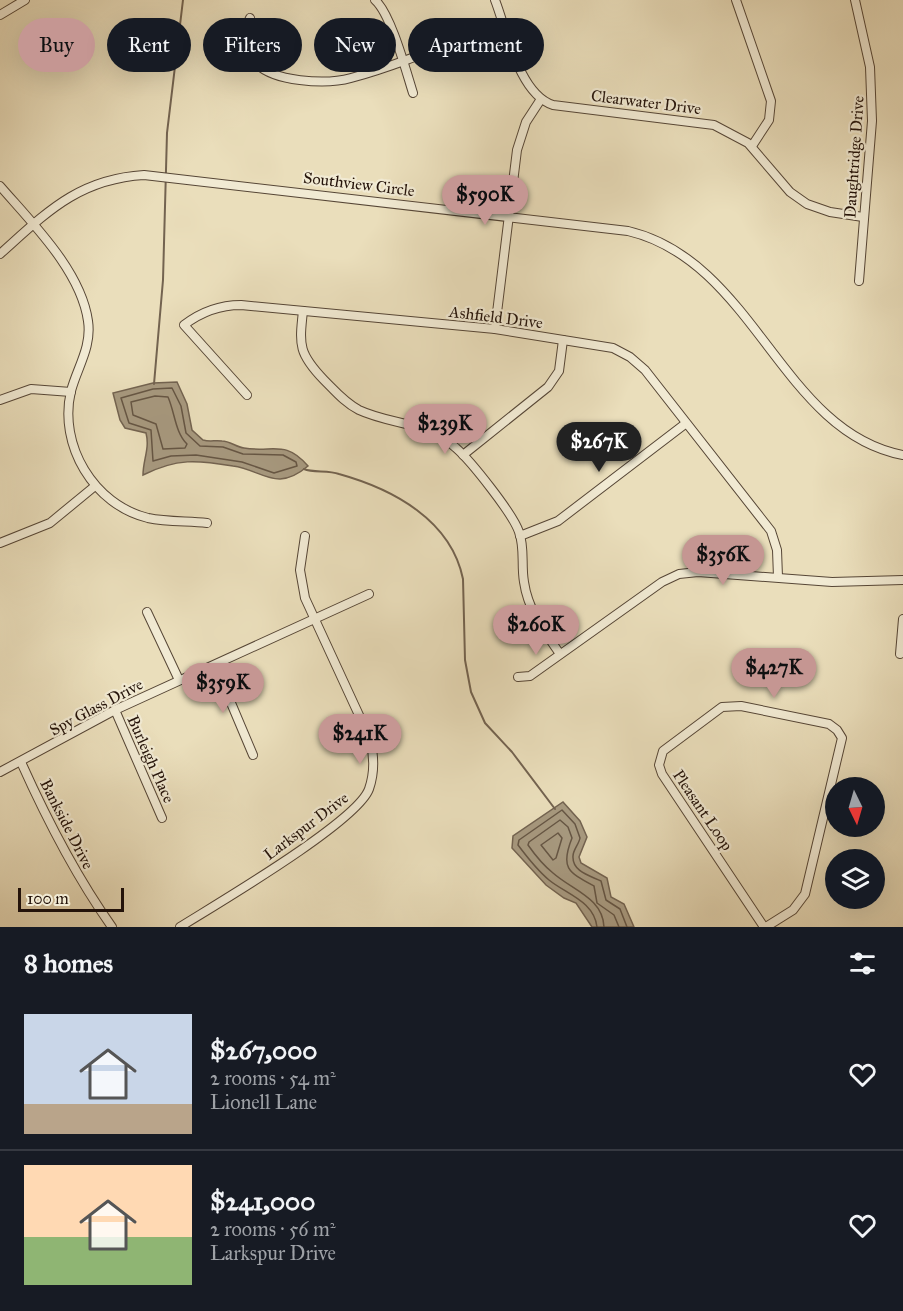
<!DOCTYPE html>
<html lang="en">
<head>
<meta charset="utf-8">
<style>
  :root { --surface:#171b24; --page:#242831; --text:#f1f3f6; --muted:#9ea1a6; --line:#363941; --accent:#c59692 }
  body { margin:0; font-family:"IM FELL Great Primer",serif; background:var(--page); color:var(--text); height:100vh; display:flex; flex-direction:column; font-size:22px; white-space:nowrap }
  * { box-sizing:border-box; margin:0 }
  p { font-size:20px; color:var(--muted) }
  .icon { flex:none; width:33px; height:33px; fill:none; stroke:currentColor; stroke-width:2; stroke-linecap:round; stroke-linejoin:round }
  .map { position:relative; height:927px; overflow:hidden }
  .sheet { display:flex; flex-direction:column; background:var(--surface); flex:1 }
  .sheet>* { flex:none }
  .top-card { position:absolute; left:18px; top:18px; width:600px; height:54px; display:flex; gap:12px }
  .needle { width:39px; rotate:175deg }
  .fabs { position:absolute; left:825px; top:777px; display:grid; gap:12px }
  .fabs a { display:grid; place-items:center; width:60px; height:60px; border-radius:50%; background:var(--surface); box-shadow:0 6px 24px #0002; font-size:30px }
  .scale { position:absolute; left:18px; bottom:15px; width:106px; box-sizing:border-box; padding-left:6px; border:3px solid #24130a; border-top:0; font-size:16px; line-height:21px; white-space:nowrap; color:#24130a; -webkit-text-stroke:4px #f1ead3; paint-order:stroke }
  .price { position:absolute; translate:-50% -51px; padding:0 14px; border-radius:21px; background:var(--accent); color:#111; font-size:20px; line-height:39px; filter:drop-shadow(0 2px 3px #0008) }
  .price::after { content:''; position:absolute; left:50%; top:36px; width:18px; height:14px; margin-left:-9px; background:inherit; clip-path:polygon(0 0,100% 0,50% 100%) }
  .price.selected { background:#222; color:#fff }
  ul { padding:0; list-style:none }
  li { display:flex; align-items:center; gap:18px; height:150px; padding:0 24px }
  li+li { border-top:2px solid var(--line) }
  li span { display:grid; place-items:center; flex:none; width:168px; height:120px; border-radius:0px; color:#555 }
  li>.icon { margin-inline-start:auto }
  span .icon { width:72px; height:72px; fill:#fffc; stroke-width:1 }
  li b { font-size:26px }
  h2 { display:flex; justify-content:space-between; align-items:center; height:72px; padding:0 24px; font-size:26px }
  .chip { padding:0 21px; border-radius:27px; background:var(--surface); box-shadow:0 6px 24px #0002; font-size:21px; line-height:54px }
  .chip.selected { background:var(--accent); color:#111 }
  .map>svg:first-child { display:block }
</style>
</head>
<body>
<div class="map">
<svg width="903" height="927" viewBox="0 0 903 927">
  <rect width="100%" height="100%" fill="#eadebb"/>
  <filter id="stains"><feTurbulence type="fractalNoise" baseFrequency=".00333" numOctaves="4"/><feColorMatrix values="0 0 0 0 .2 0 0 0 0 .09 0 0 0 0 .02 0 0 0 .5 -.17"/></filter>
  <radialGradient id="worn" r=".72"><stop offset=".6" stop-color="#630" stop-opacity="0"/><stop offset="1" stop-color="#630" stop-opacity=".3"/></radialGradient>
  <g fill="#a7997f" stroke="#736350" stroke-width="1.5">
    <path d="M 177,382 L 187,404 L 192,430 L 203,440 C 210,442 215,440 222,441 C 230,441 236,447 244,448 C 272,453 285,439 308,466 C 276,493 263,470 233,466 C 197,460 177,458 143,475 C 143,460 150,448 146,433 L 125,428 L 120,420 L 113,393 L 153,383 Z"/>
    <path d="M 563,802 L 580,821 L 587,837 L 579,857 L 581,863 L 607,878 L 611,897 L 624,904 L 634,927 L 592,927 L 576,903 L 564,898 L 546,885 L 512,848 L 513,836 Z"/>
  </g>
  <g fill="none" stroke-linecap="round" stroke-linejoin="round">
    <g stroke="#665644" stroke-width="1.5">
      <path d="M 172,388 L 181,406 L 186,433 L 200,446 L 223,447 L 243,454 L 283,455 L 296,462 L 297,466 L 274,473 L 242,462 L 196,455 L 171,456 L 153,461 L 151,430 L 129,423 L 121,398 L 153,389 Z"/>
      <path d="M 155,396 L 168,397 C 175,413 175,432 187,444 L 185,448 L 163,449 L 156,424 L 133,415 L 131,402 Z"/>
      <path d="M 558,833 L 562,838 L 556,858 L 553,860 L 541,845 Z"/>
      <path d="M 597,927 C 594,901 566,894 549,880 C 537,870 527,857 518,845 L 519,840 L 562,810 L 575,824 L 580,838 C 579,844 573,850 573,856 C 572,872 591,876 601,881 L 606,900 L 620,909 L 627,927"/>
      <path d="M 604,927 C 603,898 572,890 553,873 C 543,865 535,855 528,845 L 529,842 L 560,820 L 568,827 L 572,838 C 560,868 568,872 594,886 L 597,903 L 614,915 L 619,927"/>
    </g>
    <g stroke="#736350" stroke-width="2">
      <path d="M 154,384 L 163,280 L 167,133 L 183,0"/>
      <path d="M 304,469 C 313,473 328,470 339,474 C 393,489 451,520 463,579 L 465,660 L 471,692 L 485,723 L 512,752 L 555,809"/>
    </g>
    <defs>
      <g id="minor">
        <path d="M 375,0 C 391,14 406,71 413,93"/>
        <path d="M 495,0 C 507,31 519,94 553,105 L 714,125 L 748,143 L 790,192 L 807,204 L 830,212 L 863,217"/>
        <path d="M 736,0 L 771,101 L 769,120 L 752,146"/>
        <path d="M 855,0 L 870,67 L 872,121 L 859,281"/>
        <path d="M 0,15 L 25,0"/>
        <path d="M 250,18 C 243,32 244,50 255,62 C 272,82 326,85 351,78 C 403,64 453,41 503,22"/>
        <path d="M 0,186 C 32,223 81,271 88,321 C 92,347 77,368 71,391 C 58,445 94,505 148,518 C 167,522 187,521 207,523"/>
        <path d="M 0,254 C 46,213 78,179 144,175 L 628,231 C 755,261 781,432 903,455"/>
        <path d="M 303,311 C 299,346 299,354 324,380 C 335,391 345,403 359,410 C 391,425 429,422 456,448 C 471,461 513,514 519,532 C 525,548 521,565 524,582 C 528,610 544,631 560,654"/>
        <path d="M 495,329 L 517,150 L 526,122 L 541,99"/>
        <path d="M 247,395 L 184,325 C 201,312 220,305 241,305 L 495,329 L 613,348 L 630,357 L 645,370 L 771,531 L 777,550 L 778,577"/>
        <path d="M 0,400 L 31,389 L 71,392"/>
        <path d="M 463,455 L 548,387 L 559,371 L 563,340"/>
        <path d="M 520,536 L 558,521 L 685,424"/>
        <path d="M 0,543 L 50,523 L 95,486"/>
        <path d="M 147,612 L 179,680"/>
        <path d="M 900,654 L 903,619"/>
        <path d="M 215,665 L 253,755"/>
        <path d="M 518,677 L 530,676 L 662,582 L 679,574 L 698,572 L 832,582 L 903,580"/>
        <path d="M 115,710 L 162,818"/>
        <path d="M 21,762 C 47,820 75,875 112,927"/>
        <path d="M 0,772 L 115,710 L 369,594"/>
        <path d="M 180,927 C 215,905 357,822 369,789 C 375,772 374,755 370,739 L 305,598 L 300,570 L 305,536"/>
        <path d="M 764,927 L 662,774 L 659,765 L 663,751 L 722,707 L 741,706 L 829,724 L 837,730 L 842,738 L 805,894 L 793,910 L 766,927"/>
      </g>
    </defs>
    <use href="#minor" stroke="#564636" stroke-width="10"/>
    <use href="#minor" stroke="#f1ead3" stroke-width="8"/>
  </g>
  <g text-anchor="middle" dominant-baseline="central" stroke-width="4.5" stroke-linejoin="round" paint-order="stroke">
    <g font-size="16" fill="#24130a" stroke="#f1ead3">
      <text transform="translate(646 102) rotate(7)">Clearwater Drive</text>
      <text transform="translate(854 157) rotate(-86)">Daughtridge Drive</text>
      <text transform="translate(359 184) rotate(7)">Southview Circle</text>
      <text transform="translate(496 317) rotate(7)">Ashfield Drive</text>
      <text transform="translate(96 707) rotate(-28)">Spy Glass Drive</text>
      <text transform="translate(151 759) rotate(66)">Burleigh Place</text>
      <text transform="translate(703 810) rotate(56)">Pleasant Loop</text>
      <text transform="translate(67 824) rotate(63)">Bankside Drive</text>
      <text transform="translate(306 826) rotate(-37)">Larkspur Drive</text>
    </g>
  </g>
  <rect width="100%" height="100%" filter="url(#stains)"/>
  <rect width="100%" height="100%" fill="url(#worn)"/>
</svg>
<div class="fabs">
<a><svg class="needle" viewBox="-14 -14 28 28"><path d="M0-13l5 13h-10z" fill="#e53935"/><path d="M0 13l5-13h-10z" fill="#9ea1a6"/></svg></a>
<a><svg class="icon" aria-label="layers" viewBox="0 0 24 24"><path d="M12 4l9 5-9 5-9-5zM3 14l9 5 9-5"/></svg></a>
</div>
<div class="scale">100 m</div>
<b class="price" style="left:485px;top:226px">$590K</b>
<b class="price" style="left:445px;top:455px">$239K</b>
<b class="price selected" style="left:599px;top:473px">$267K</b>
<b class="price" style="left:723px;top:586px">$356K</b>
<b class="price" style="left:536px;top:656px">$260K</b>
<b class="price" style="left:774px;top:699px">$427K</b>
<b class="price" style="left:223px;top:714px">$359K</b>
<b class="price" style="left:360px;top:765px">$241K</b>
<div class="top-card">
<a class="chip selected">Buy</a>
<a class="chip">Rent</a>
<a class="chip">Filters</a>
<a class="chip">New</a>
<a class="chip">Apartment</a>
</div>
</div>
<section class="sheet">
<h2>8 homes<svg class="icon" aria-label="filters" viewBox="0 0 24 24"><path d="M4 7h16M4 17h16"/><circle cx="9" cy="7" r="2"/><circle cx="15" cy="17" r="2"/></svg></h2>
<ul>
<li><span style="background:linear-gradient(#c9d6e8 75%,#b9a48a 0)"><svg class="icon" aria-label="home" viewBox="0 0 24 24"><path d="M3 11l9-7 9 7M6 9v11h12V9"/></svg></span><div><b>$267,000</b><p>2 rooms · 54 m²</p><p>Lionell Lane</p></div><svg class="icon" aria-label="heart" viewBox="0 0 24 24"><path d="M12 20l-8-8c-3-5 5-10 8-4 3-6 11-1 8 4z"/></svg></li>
<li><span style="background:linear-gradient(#ffd9b3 60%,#8fb573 0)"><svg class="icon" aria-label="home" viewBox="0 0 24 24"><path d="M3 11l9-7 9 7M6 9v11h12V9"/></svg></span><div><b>$241,000</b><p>2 rooms · 56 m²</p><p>Larkspur Drive</p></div><svg class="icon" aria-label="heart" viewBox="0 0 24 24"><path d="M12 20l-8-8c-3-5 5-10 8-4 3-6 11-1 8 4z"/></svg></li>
</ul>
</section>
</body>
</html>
